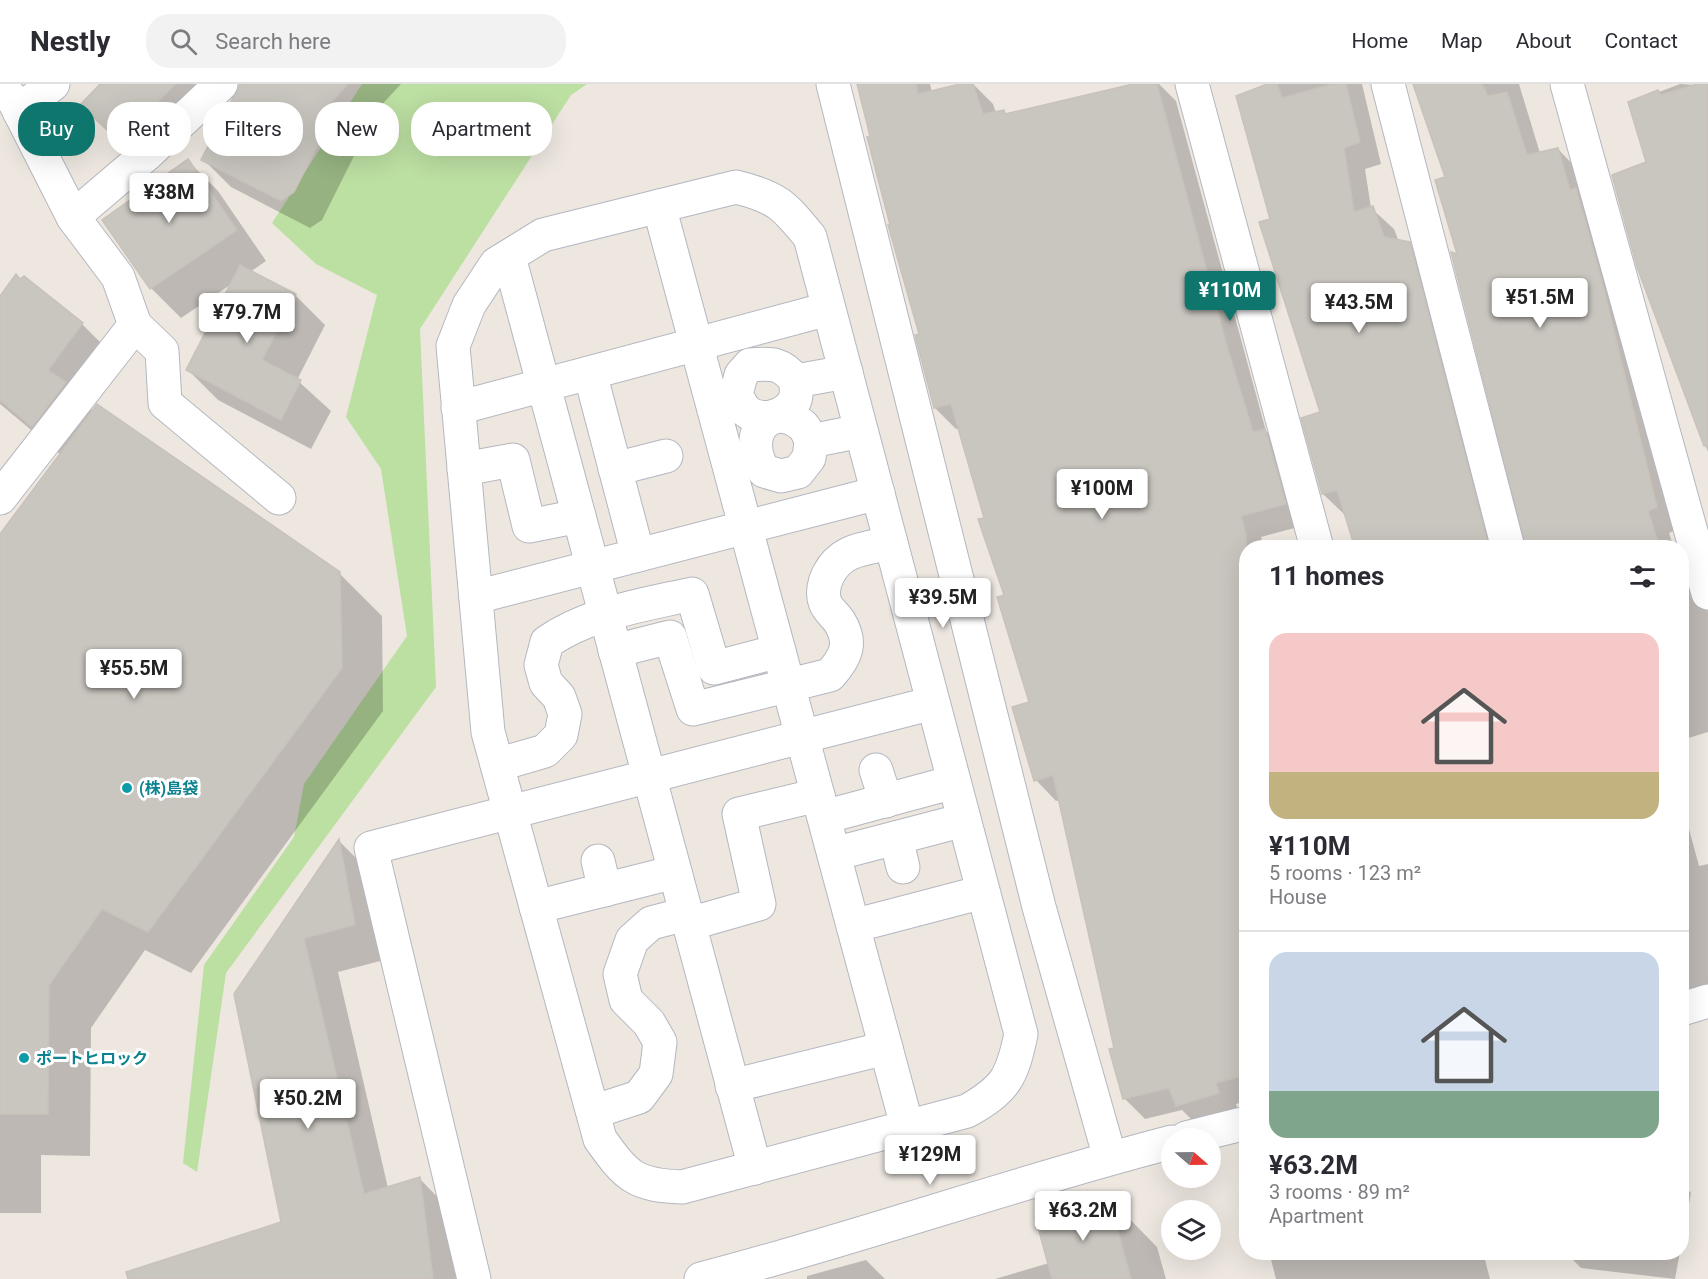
<!DOCTYPE html>
<html lang="en">
<head>
<meta charset="utf-8">
<style>
  :root { --surface:#fff; --page:#f2f2f3; --text:#2b2b33; --muted:#7c7c81; --line:#e1e1e2; --accent:#0f766e }
  body { margin:0; font-family:Roboto,"Noto Sans JP",sans-serif; background:var(--page); color:var(--text); height:100vh; display:flex; flex-direction:column; font-size:22px; white-space:nowrap }
  * { box-sizing:border-box; margin:0 }
  p { font-size:20px; color:var(--muted) }
  .icon { flex:none; width:33px; height:33px; fill:none; stroke:currentColor; stroke-width:2; stroke-linecap:round; stroke-linejoin:round }
  .map { position:relative; flex:1; overflow:hidden }
  .drawer { position:absolute; left:1239px; top:456px; width:450px; height:720px; display:flex; flex-direction:column; background:var(--surface); border-radius:24px; box-shadow:0 6px 24px #0002 }
  .drawer>* { flex:none }
  .banner { position:absolute; left:18px; top:18px; width:570px; height:54px; display:flex; gap:12px }
  .needle { width:39px; rotate:110deg }
  .controls { position:absolute; left:1161px; top:1044px; display:grid; gap:12px }
  .controls a { display:grid; place-items:center; width:60px; height:60px; border-radius:50%; background:var(--surface); box-shadow:0 6px 24px #0002; font-size:30px }
  .price { position:absolute; translate:-50% -51px; padding:0 14px; border-radius:6px; background:#fff; color:#222; font-size:20px; line-height:39px; filter:drop-shadow(0 2px 3px #0008) }
  .price::after { content:''; position:absolute; left:50%; top:36px; width:18px; height:14px; margin-left:-9px; background:inherit; clip-path:polygon(0 0,100% 0,50% 100%) }
  .price.on { background:var(--accent); color:#fff }
  ul { padding:0; list-style:none }
  li { display:grid; align-content:center; gap:12px; height:318px; padding:0 30px }
  li+li { border-top:2px solid var(--line) }
  li span { display:grid; place-items:center; height:186px; border-radius:18px; color:#555 }
  li>.icon { margin-inline-start:auto }
  span .icon { width:108px; height:108px; fill:#fffc; stroke-width:1 }
  li b { font-size:26px }
  h2 { display:flex; justify-content:space-between; align-items:center; height:72px; padding:0 30px; font-size:26px }
  .chip { padding:0 21px; border-radius:24px; background:var(--surface); box-shadow:0 6px 24px #0002; font-size:21px; line-height:54px }
  .chip.on { background:var(--accent); color:#fff }
  header { display:flex; align-items:center; gap:36px; box-sizing:border-box; height:84px; padding:0 30px; background:var(--surface); border-bottom:2px solid var(--line) }
  header strong { font-size:28px }
  nav { display:flex; gap:33px; margin-inline-start:auto; font-size:21px }
  .search { width:420px; height:54px; background:var(--page); display:flex; align-items:center; gap:15px; box-sizing:border-box; padding:0 21px; border-radius:24px; color:var(--muted); font-size:22px }
  .map>svg:first-child { display:block }
</style>
</head>
<body>
<header>
<strong>Nestly</strong>
<div class="search"><svg class="icon" aria-label="search" viewBox="0 0 24 24"><circle cx="10" cy="10" r="6"/><path d="M15 15l6 6"/></svg>Search here</div>
<nav><a>Home</a><a>Map</a><a>About</a><a>Contact</a></nav>
</header>
<div class="map">
<svg width="1708" height="1195" viewBox="0 0 1708 1195">
  <rect width="100%" height="100%" fill="#ede7e0"/>
  <path fill="#bcdfa2" d="M 362,0 L 587,0 L 571,11 L 420,245 L 436,603 L 226,889 L 197,1088 L 183,1079 L 204,881 L 294,753 L 304,700 L 407,552 L 381,385 L 346,333 L 377,211 L 316,180 L 272,139 Z"/>
  <g fill="#0003">
    <path d="M 102,0 L 215,0 L 142,78 L 103,42 Z"/>
    <path d="M 241,0 L 401,0 L 351,54 L 359,62 L 322,136 L 310,144 L 231,103 L 203,75 Z"/>
    <path d="M 858,0 L 930,0 L 932,8 L 973,0 L 993,20 L 996,29 L 1004,27 L 1007,31 L 1137,0 L 1159,0 L 1176,17 L 1266,347 L 1286,367 L 1306,441 L 1261,453 L 1264,464 L 1246,464 L 1246,1017 L 1236,1020 L 1239,1030 L 1198,1042 L 1182,1026 L 1145,1035 L 1124,1014 L 1116,965 L 1060,716 L 1056,717 L 1036,696 L 1031,619 L 985,435 L 960,344 L 956,345 L 935,324 L 920,251 Z"/>
    <path d="M 1271,0 L 1362,0 L 1381,80 L 1365,85 L 1371,124 L 1394,145 L 1399,158 L 1409,160 L 1431,182 L 1504,464 L 1358,464 L 1345,431 L 1323,410 L 1322,329 L 1272,136 Z"/>
    <path d="M 1427,0 L 1519,0 L 1540,69 L 1558,65 L 1579,87 L 1678,445 L 1669,449 L 1674,464 L 1528,464 L 1459,172 L 1447,94 Z"/>
    <path d="M 1680,0 L 1708,2 L 1708,368 L 1639,182 L 1648,79 L 1630,19 Z"/>
    <path d="M 188,77 L 218,107 L 266,177 L 250,188 L 295,211 L 325,241 L 297,296 L 331,327 L 311,365 L 218,316 L 188,286 L 233,199 L 181,234 L 151,204 Z"/>
    <path d="M 24,194 L 82,240 L 112,270 L 80,314 L 93,327 L 339,489 L 382,532 L 383,627 L 191,889 L 145,866 L 91,944 L 90,1072 L 41,1071 L 41,1129 L 0,1129 L 0,452 L 60,370 L 0,320 L 0,215 Z"/>
    <path d="M 1682,488 L 1704,513 L 1708,525 L 1708,648 L 1682,656 Z"/>
    <path d="M 1682,719 L 1699,782 L 1708,780 L 1708,907 L 1682,912 Z"/>
    <path d="M 339,757 L 373,791 L 388,875 L 338,888 L 388,1104 L 419,1094 L 453,1129 L 462,1195 L 158,1195 L 282,1139 L 236,910 Z"/>
    <path d="M 1682,1099 L 1691,1109 L 1682,1159 Z"/>
    <path d="M 1108,1113 L 1157,1163 L 1166,1195 L 995,1195 L 1049,1179 Z"/>
    <path d="M 1269,1168 L 1483,1168 L 1490,1195 L 1276,1195 Z"/>
    <path d="M 1565,1168 L 1680,1168 L 1675,1195 L 1581,1184 Z"/>
    <path d="M 866,1176 L 885,1195 L 807,1195 L 807,1192 Z"/>
  </g>
  <g fill="#c9c5bf" stroke="#c9c2ba" stroke-width="1.5">
    <path d="M 100,0 L 175,0 L 120,58 L 80,21 Z"/>
    <path d="M 240,0 L 348,0 L 322,28 L 332,33 L 294,108 L 281,117 L 201,76 Z"/>
    <path d="M 857,0 L 916,0 L 918,10 L 960,0 L 973,0 L 983,30 L 1004,26 L 1005,30 L 1133,0 L 1157,0 L 1226,259 L 1253,348 L 1265,345 L 1286,420 L 1241,432 L 1246,451 L 1246,991 L 1216,999 L 1219,1009 L 1176,1022 L 1169,1004 L 1123,1015 L 1109,965 L 1114,964 L 1053,691 L 1034,697 L 1012,623 L 1029,618 L 997,513 L 1004,511 L 978,435 L 984,434 L 951,320 L 934,324 L 915,251 L 919,250 L 888,141 L 890,141 L 867,53 L 870,52 Z"/>
    <path d="M 1267,0 L 1277,0 L 1282,14 L 1332,0 L 1346,0 L 1360,58 L 1344,64 L 1354,128 L 1373,122 L 1384,153 L 1410,158 L 1489,464 L 1355,464 L 1337,406 L 1322,410 L 1301,334 L 1320,328 L 1259,138 L 1270,135 L 1236,12 Z"/>
    <path d="M 1413,0 L 1482,0 L 1488,12 L 1507,8 L 1527,71 L 1558,64 L 1570,106 L 1576,104 L 1601,194 L 1657,423 L 1648,427 L 1660,464 L 1526,464 L 1451,168 L 1457,170 L 1435,96 L 1445,93 Z"/>
    <path d="M 1697,0 L 1708,0 L 1708,362 L 1704,362 L 1637,183 L 1612,91 L 1646,78 L 1628,18 L 1658,6 L 1661,11 Z"/>
    <path d="M 188,75 L 237,146 L 150,205 L 102,136 Z"/>
    <path d="M 240,181 L 296,210 L 262,276 L 301,296 L 281,336 L 186,286 Z"/>
    <path d="M 16,190 L 20,195 L 24,192 L 83,239 L 48,286 L 66,298 L 32,343 L 0,316 L 0,212 Z"/>
    <path d="M 97,320 L 340,488 L 342,584 L 148,848 L 102,825 L 49,901 L 48,1030 L 0,1030 L 0,450 Z"/>
    <path d="M 339,755 L 355,841 L 304,854 L 364,1110 L 420,1093 L 433,1195 L 128,1195 L 126,1188 L 281,1138 L 234,910 Z"/>
    <path d="M 1108,1111 L 1131,1195 L 1052,1195 L 1035,1132 Z"/>
  </g>
  <g fill="none" stroke-linecap="round" stroke-linejoin="round">
    <defs>
      <g id="minor">
        <path d="M 833,0 L 1039,823 L 1110,1074"/>
        <path d="M 1192,0 L 1317,464"/>
        <path d="M 1388,0 L 1508,464"/>
        <path d="M 1567,0 L 1708,509"/>
        <path d="M 0,3 L 14,17 L 73,133 L 118,193 L 135,241 L 162,267 L 165,319 L 279,414"/>
        <path d="M 19,27 L 53,0"/>
        <path d="M 736,103 C 777,113 784,121 810,153 L 1021,950 C 1012,993 1006,1005 967,1027 L 682,1103 C 635,1101 627,1093 600,1055 L 488,648 L 453,262 L 469,221 L 496,180 L 543,151 Z"/>
        <path d="M 659,122 L 907,1042"/>
        <path d="M 73,133 L 147,70 L 221,0"/>
        <path d="M 509,173 L 755,1084"/>
        <path d="M 590,289 L 638,471"/>
        <path d="M 796,297 C 796,303 797,310 795,316 C 786,332 762,340 746,327 C 742,323 739,316 736,311 L 741,291 L 750,281 C 772,279 782,279 796,297 L 846,288"/>
        <path d="M 458,324 L 828,225"/>
        <path d="M 811,357 C 809,352 806,344 802,341 C 769,315 741,352 764,387 L 781,392 L 798,388 L 809,374 L 811,357 L 861,347"/>
        <path d="M 464,385 L 513,376 L 529,442 L 579,432"/>
        <path d="M 615,385 L 666,372"/>
        <path d="M 0,414 L 135,241"/>
        <path d="M 476,513 L 878,409"/>
        <path d="M 615,567 L 670,553 L 693,625 L 830,591 C 846,573 853,559 839,537 C 835,531 827,525 825,518 C 822,510 824,499 828,491 C 841,465 864,465 891,459"/>
        <path d="M 497,681 L 545,667 L 561,651 L 565,630 L 559,613 L 546,599 L 541,581 L 547,558 C 589,529 643,521 692,510 L 714,584 L 779,567"/>
        <path d="M 876,686 L 886,717"/>
        <path d="M 824,733 L 954,698"/>
        <path d="M 896,754 L 903,783"/>
        <path d="M 834,770 L 964,736"/>
        <path d="M 598,777 L 605,806"/>
        <path d="M 536,823 L 675,788"/>
        <path d="M 689,840 L 759,820 L 739,730 L 818,711"/>
        <path d="M 853,842 L 983,808"/>
        <path d="M 1682,925 L 1708,917"/>
        <path d="M 732,1002 L 886,964"/>
        <path d="M 593,1028 L 639,1013 L 656,990 L 660,958 L 649,939 L 626,916 L 620,890 L 632,856 L 651,839 L 686,830"/>
        <path d="M 1186,1054 L 1246,1039"/>
        <path d="M 474,1195 L 371,764 L 933,619"/>
        <path d="M 701,1195 C 859,1154 1013,1099 1172,1058"/>
      </g>
    </defs>
    <use href="#minor" stroke="#b4b7bf" stroke-width="35"/>
    <use href="#minor" stroke="#fff" stroke-width="33"/>
  </g>
  <g fill="#0f9aa8" stroke="#fff" stroke-width="2">
    <circle cx="127" cy="704" r="6"/>
    <circle cx="24" cy="974" r="6"/>
  </g>
  <g text-anchor="middle" dominant-baseline="central" stroke-width="6" stroke-linejoin="round" paint-order="stroke">
    <g font-size="16" font-weight="bold" fill="#0d838f" stroke="#fff" text-anchor="start">
      <text x="139" y="704">(株)島袋</text>
      <text x="36" y="974">ポートヒロック</text>
    </g>
  </g>
</svg>
<div class="controls">
<a><svg class="needle" viewBox="-14 -14 28 28"><path d="M0-13l5 13h-10z" fill="#e53935"/><path d="M0 13l5-13h-10z" fill="#7c7c81"/></svg></a>
<a><svg class="icon" aria-label="layers" viewBox="0 0 24 24"><path d="M12 4l9 5-9 5-9-5zM3 14l9 5 9-5"/></svg></a>
</div>
<b class="price" style="left:169px;top:140px">¥38M</b>
<b class="price on" style="left:1230px;top:238px">¥110M</b>
<b class="price" style="left:1540px;top:245px">¥51.5M</b>
<b class="price" style="left:1359px;top:250px">¥43.5M</b>
<b class="price" style="left:247px;top:260px">¥79.7M</b>
<b class="price" style="left:1102px;top:436px">¥100M</b>
<b class="price" style="left:943px;top:545px">¥39.5M</b>
<b class="price" style="left:134px;top:616px">¥55.5M</b>
<b class="price" style="left:308px;top:1046px">¥50.2M</b>
<b class="price" style="left:930px;top:1102px">¥129M</b>
<b class="price" style="left:1083px;top:1158px">¥63.2M</b>
<div class="banner">
<a class="chip on">Buy</a>
<a class="chip">Rent</a>
<a class="chip">Filters</a>
<a class="chip">New</a>
<a class="chip">Apartment</a>
</div>
<section class="drawer">
<h2>11 homes<svg class="icon" aria-label="filters" viewBox="0 0 24 24"><path d="M4 7h16M4 17h16"/><circle cx="9" cy="7" r="2"/><circle cx="15" cy="17" r="2"/></svg></h2>
<ul>
<li><span style="background:linear-gradient(#f6c9c9 75%,#c2b280 0)"><svg class="icon" aria-label="home" viewBox="0 0 24 24"><path d="M3 11l9-7 9 7M6 9v11h12V9"/></svg></span><div><b>¥110M</b><p>5 rooms · 123 m²</p><p>House</p></div></li>
<li><span style="background:linear-gradient(#c9d6e8 75%,#7fa58c 0)"><svg class="icon" aria-label="home" viewBox="0 0 24 24"><path d="M3 11l9-7 9 7M6 9v11h12V9"/></svg></span><div><b>¥63.2M</b><p>3 rooms · 89 m²</p><p>Apartment</p></div></li>
</ul>
</section>
</div>
</body>
</html>
